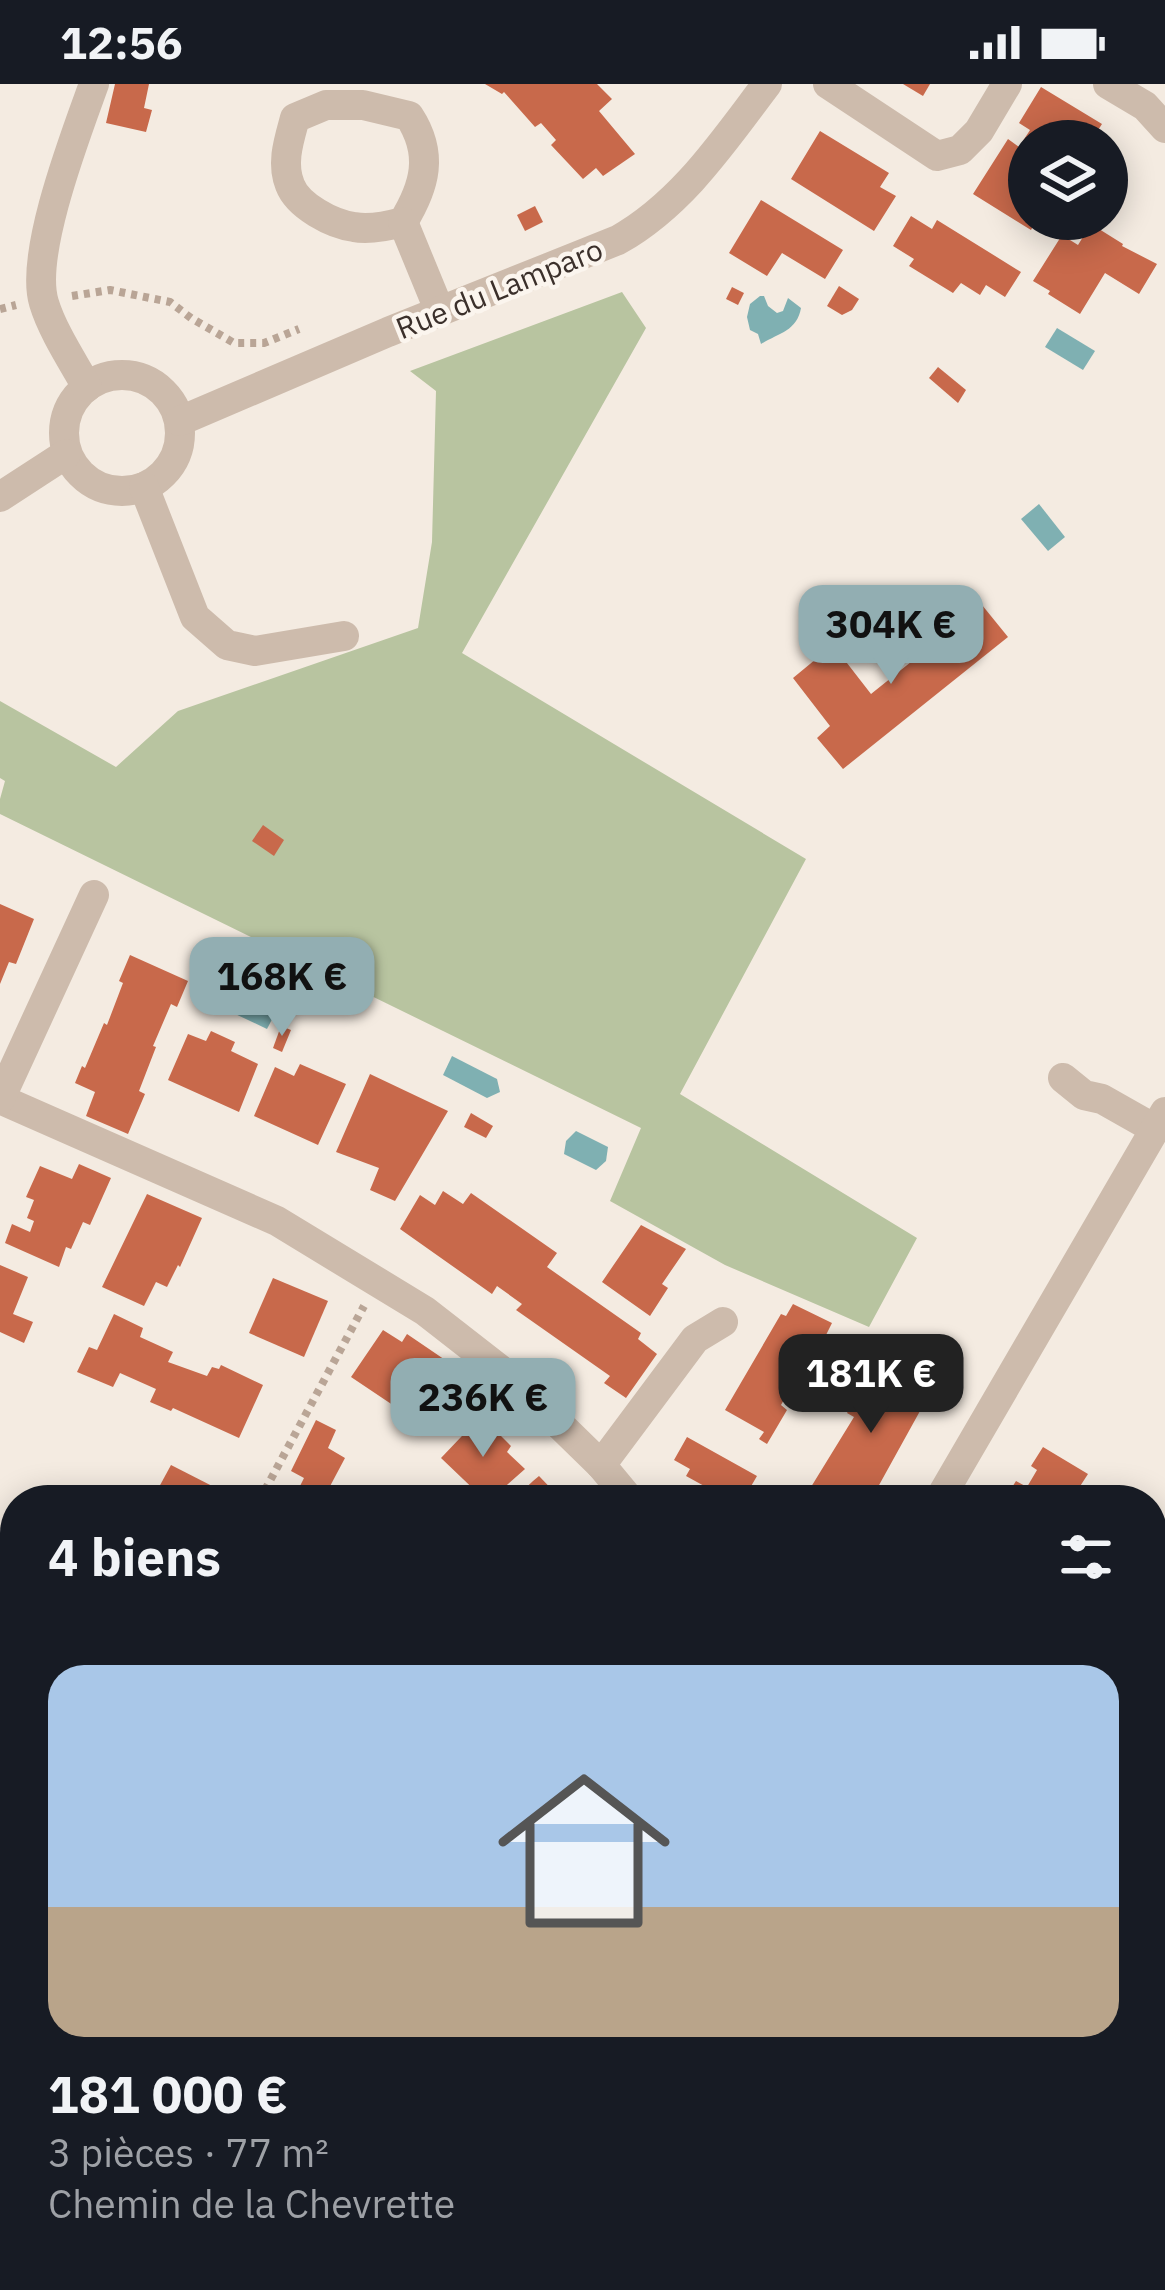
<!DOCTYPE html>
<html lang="fr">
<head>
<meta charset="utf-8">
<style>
  :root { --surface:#171b24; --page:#20242c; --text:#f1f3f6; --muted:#9ea1a6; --accent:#92aeb2 }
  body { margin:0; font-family:"IBM Plex Sans",sans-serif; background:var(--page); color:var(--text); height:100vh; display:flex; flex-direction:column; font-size:45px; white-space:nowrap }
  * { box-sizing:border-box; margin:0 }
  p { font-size:39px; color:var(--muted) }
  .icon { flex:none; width:66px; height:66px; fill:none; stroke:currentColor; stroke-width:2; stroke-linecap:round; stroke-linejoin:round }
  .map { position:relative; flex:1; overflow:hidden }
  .side { position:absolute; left:0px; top:1401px; width:1167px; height:807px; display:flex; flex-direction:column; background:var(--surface); border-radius:48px 48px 0 0; box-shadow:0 6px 30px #0003 }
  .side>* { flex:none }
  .fabs { position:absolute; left:1008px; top:36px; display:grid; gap:24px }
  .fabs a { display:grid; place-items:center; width:120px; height:120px; border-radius:50%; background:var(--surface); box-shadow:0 6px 30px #0003; font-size:60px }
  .price { position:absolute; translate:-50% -102px; padding:0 27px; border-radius:24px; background:var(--accent); color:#111; font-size:39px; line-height:78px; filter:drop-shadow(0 3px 6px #0008) }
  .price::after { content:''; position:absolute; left:50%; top:72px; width:36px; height:27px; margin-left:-18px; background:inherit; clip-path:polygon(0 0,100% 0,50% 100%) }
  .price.selected { background:#222; color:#fff }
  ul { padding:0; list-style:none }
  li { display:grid; align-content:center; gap:24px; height:636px; padding:0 48px }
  li span { display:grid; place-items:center; height:372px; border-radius:36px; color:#555 }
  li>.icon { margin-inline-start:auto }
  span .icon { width:216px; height:216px; fill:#fffc; stroke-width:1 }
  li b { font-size:51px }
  h2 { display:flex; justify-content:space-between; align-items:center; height:144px; padding:0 48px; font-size:51px }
  .status { display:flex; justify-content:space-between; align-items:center; height:84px; padding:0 60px; background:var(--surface); direction:ltr }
  .status svg { height:33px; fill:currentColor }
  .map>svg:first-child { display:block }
</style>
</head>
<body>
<div class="status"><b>12:56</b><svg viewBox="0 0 49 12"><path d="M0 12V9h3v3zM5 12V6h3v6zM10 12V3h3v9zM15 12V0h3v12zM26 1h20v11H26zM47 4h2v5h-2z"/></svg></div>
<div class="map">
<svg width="1165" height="2206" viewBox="0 0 1165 2206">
  <rect width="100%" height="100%" fill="#f4ebe1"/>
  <path fill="#b8c4a0" d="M 622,208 L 646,244 L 462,569 L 806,775 L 680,1010 L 917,1154 L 869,1243 L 725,1181 L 610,1117 L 641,1044 L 0,730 L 0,715 L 5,697 L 0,694 L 0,617 L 116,683 L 178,627 L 418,544 L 432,458 L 436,307 L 410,287 Z"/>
  <g fill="#7fb0b2">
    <path d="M 760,212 L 764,212 L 768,222 L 777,229 L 783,227 L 788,214 L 801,224 C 797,247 779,249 761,260 L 758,250 L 750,246 L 747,233 L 750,220 Z"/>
    <path d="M 1057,244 L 1095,267 L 1083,286 L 1045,263 Z"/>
    <path d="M 1039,420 L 1065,453 L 1048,467 L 1021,435 Z"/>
    <path d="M 242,906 L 278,924 L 267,945 L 231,928 Z"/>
    <path d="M 452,972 L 497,995 L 500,1008 L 487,1014 L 443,991 Z"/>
    <path d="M 576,1047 L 608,1063 L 606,1077 L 596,1086 L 564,1070 L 566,1057 Z"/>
  </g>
  <g fill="#c8694b">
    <path d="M 115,0 L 149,0 L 144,24 L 152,26 L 146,48 L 106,39 Z"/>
    <path d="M 485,0 L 597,0 L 612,15 L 599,27 L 635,70 L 603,92 L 596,84 L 583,95 L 551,61 L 556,56 L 541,39 L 535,43 L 504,8 L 502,10 Z"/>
    <path d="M 903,0 L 930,0 L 923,12 Z"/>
    <path d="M 1041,3 L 1102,40 L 1091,57 L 1029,57 L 1029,135 L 1037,135 L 1031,146 L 973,110 L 1008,55 L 1019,63 L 1030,46 L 1019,39 Z"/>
    <path d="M 820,47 L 889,89 L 880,103 L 896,112 L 874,147 L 791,95 Z"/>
    <path d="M 761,116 L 843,166 L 825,195 L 782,169 L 767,192 L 729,169 Z"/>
    <path d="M 535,122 L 543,138 L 525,147 L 517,131 Z"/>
    <path d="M 911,132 L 932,145 L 937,136 L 1021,188 L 1005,213 L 986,201 L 980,211 L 961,199 L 953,209 L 909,182 L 914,175 L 893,162 Z"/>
    <path d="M 1091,140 L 1123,160 L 1122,162 L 1157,180 L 1139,210 L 1105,189 L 1080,230 L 1048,210 L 1050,207 L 1033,197 L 1062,151 L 1078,161 Z"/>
    <path d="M 839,202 L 859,215 L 852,226 L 842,231 L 827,222 Z"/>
    <path d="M 732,203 L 744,209 L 738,221 L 726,215 Z"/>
    <path d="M 938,283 L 966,306 L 958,319 L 929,294 Z"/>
    <path d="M 982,521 L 1008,553 L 843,685 L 817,654 L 830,642 L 793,594 L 833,561 L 871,610 Z"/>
    <path d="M 263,741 L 284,756 L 274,772 L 252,757 Z"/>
    <path d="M 0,820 L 34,835 L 16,880 L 9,878 L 0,900 Z"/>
    <path d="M 130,871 L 188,897 L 177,923 L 171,920 L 153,962 L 156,963 L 139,1007 L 145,1010 L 128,1050 L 86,1032 L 95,1008 L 75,999 L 82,982 L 85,984 L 104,939 L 107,941 L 123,899 L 119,897 Z"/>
    <path d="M 281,942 L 291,946 L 282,968 L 273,964 Z"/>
    <path d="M 211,947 L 235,958 L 231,967 L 258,980 L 239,1028 L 168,996 L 188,950 L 206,957 Z"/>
    <path d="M 300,980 L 346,1000 L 318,1061 L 254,1032 L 275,983 L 294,992 Z"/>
    <path d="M 370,990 L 448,1027 L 395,1117 L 370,1106 L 379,1084 L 336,1068 Z"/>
    <path d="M 471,1029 L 493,1042 L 486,1054 L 464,1043 Z"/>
    <path d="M 79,1080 L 111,1094 L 90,1141 L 83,1138 L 71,1165 L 66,1163 L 59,1183 L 5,1159 L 12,1140 L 30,1148 L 34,1137 L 27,1134 L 34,1116 L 26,1113 L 40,1082 L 72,1095 Z"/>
    <path d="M 443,1107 L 463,1120 L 471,1109 L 557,1169 L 547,1183 L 641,1249 L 638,1255 L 657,1270 L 626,1314 L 604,1299 L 610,1292 L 516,1226 L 522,1220 L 497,1202 L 492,1210 L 400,1145 L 420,1111 L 435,1121 Z"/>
    <path d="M 147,1110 L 202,1134 L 180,1183 L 178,1181 L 167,1203 L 156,1198 L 144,1222 L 102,1203 Z"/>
    <path d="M 641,1141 L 686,1165 L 662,1200 L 668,1204 L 650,1232 L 602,1198 Z"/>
    <path d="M 0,1181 L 28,1193 L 13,1230 L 33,1238 L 24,1259 L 0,1248 Z"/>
    <path d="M 273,1194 L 328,1217 L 304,1273 L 249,1249 Z"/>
    <path d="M 793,1220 L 832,1239 L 824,1255 L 836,1263 L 823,1288 L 809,1282 L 797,1306 L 791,1303 L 781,1321 L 787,1326 L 767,1360 L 759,1355 L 764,1348 L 725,1326 L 781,1230 L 786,1232 Z"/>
    <path d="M 114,1230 L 143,1244 L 140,1253 L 173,1268 L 168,1278 L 207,1292 L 212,1283 L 219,1285 L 221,1281 L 263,1301 L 239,1354 L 173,1324 L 171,1327 L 150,1318 L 156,1305 L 120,1289 L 113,1303 L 77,1288 L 89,1263 L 97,1266 Z"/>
    <path d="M 383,1246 L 402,1258 L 407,1250 L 479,1299 L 455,1334 L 449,1331 L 436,1350 L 351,1293 Z"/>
    <path d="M 889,1269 L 932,1291 L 921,1308 L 901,1297 L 893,1312 L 920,1327 L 873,1412 L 870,1416 L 803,1416 L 854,1333 L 847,1329 L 866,1297 L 871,1300 Z"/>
    <path d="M 481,1332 L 511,1362 L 507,1368 L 525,1385 L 490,1416 L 485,1416 L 441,1374 Z"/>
    <path d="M 316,1336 L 336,1346 L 328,1364 L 345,1374 L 328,1406 L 348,1416 L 293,1416 L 304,1394 L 291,1387 Z"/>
    <path d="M 687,1353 L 757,1392 L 743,1416 L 712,1416 L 702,1410 L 706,1403 L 686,1392 L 690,1385 L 674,1376 Z"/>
    <path d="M 1043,1363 L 1088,1390 L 1075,1410 L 1072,1408 L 1067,1416 L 1010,1416 L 1014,1411 L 1009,1408 L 1016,1397 L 1027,1403 L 1037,1386 L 1031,1382 Z"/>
    <path d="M 171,1381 L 220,1406 L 215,1416 L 152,1416 Z"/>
    <path d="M 539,1392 L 562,1416 L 513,1416 L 533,1397 Z"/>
    <path d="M 1165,1818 L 1165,1919 L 1161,1915 L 1152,1925 L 1152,1845 L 1159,1838 L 1152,1831 Z"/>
    <path d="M 494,2193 L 555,2193 L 565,2206 L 515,2206 L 510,2199 L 502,2205 Z"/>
    <path d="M 916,2193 L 936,2193 L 943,2206 L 914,2206 Z"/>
  </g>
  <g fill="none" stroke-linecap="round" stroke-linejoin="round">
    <g stroke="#b9a596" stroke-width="8" stroke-dasharray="6 6" stroke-linecap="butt">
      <path d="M 72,212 L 110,206 L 170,218 L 191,234 L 234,259 L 264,259 L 299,245"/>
      <path d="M 0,225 L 16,221"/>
      <path d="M 265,1406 L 364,1222"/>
    </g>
    <g stroke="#cdbbac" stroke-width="30">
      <path d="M 828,0 L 937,72 L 960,66 L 979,47 L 1007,0"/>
      <path d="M 1108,0 L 1145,22 L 1165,44"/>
      <path d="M 326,21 L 363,21 L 409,32 C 434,70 425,102 403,138 C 388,142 369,146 354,143 C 332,140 298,122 290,101 C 281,79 289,56 295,34 Z"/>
      <path d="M 403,138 L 440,228"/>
      <circle cx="122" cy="349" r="58"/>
      <path d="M 87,303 C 73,278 52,246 44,219 C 29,171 76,50 94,0"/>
      <path d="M 180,337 L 388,248 L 618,156 C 682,120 723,58 767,0"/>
      <path d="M 144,403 L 195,533 L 227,561 L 255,567 L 344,552"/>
      <path d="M 0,413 L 66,370"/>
      <path d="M 1063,994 L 1084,1011 L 1102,1015 L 1155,1045"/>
      <path d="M 0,1015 L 277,1137 L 425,1227 L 516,1298 L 601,1381 L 630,1416"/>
      <path d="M 0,1015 L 94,811"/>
      <path d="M 601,1381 L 695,1255 L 723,1238"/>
      <path d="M 939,1416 L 1165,1028"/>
      <path d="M 1152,1787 L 1158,1778 L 1165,1775"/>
      <path d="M 1152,1987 L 1165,1974"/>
      <path d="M 1152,2148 L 1165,2175"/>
      <path d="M 605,2193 L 615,2206"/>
      <path d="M 902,2193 L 908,2206"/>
    </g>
  </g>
  <g text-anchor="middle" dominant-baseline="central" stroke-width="9" stroke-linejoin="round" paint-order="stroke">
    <g font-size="30" fill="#3b302b" stroke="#fbf5ee">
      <text transform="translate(499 204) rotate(-22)">Rue du Lamparo</text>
    </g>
  </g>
</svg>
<div class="fabs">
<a><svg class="icon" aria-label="layers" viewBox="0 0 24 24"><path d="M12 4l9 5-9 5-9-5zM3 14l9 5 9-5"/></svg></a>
</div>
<b class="price" style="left:891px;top:603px">304K €</b>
<b class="price" style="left:282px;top:955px">168K €</b>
<b class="price selected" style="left:871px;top:1352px">181K €</b>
<b class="price" style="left:483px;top:1376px">236K €</b>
<section class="side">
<h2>4 biens<svg class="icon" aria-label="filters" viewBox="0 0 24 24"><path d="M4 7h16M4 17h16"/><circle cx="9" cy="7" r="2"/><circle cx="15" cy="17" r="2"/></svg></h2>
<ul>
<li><span style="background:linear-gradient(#a9c7e8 65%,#b9a48a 0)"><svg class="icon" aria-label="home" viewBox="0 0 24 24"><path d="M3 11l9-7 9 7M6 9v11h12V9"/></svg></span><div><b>181 000 €</b><p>3 pièces · 77 m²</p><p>Chemin de la Chevrette</p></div></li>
</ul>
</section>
</div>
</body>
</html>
